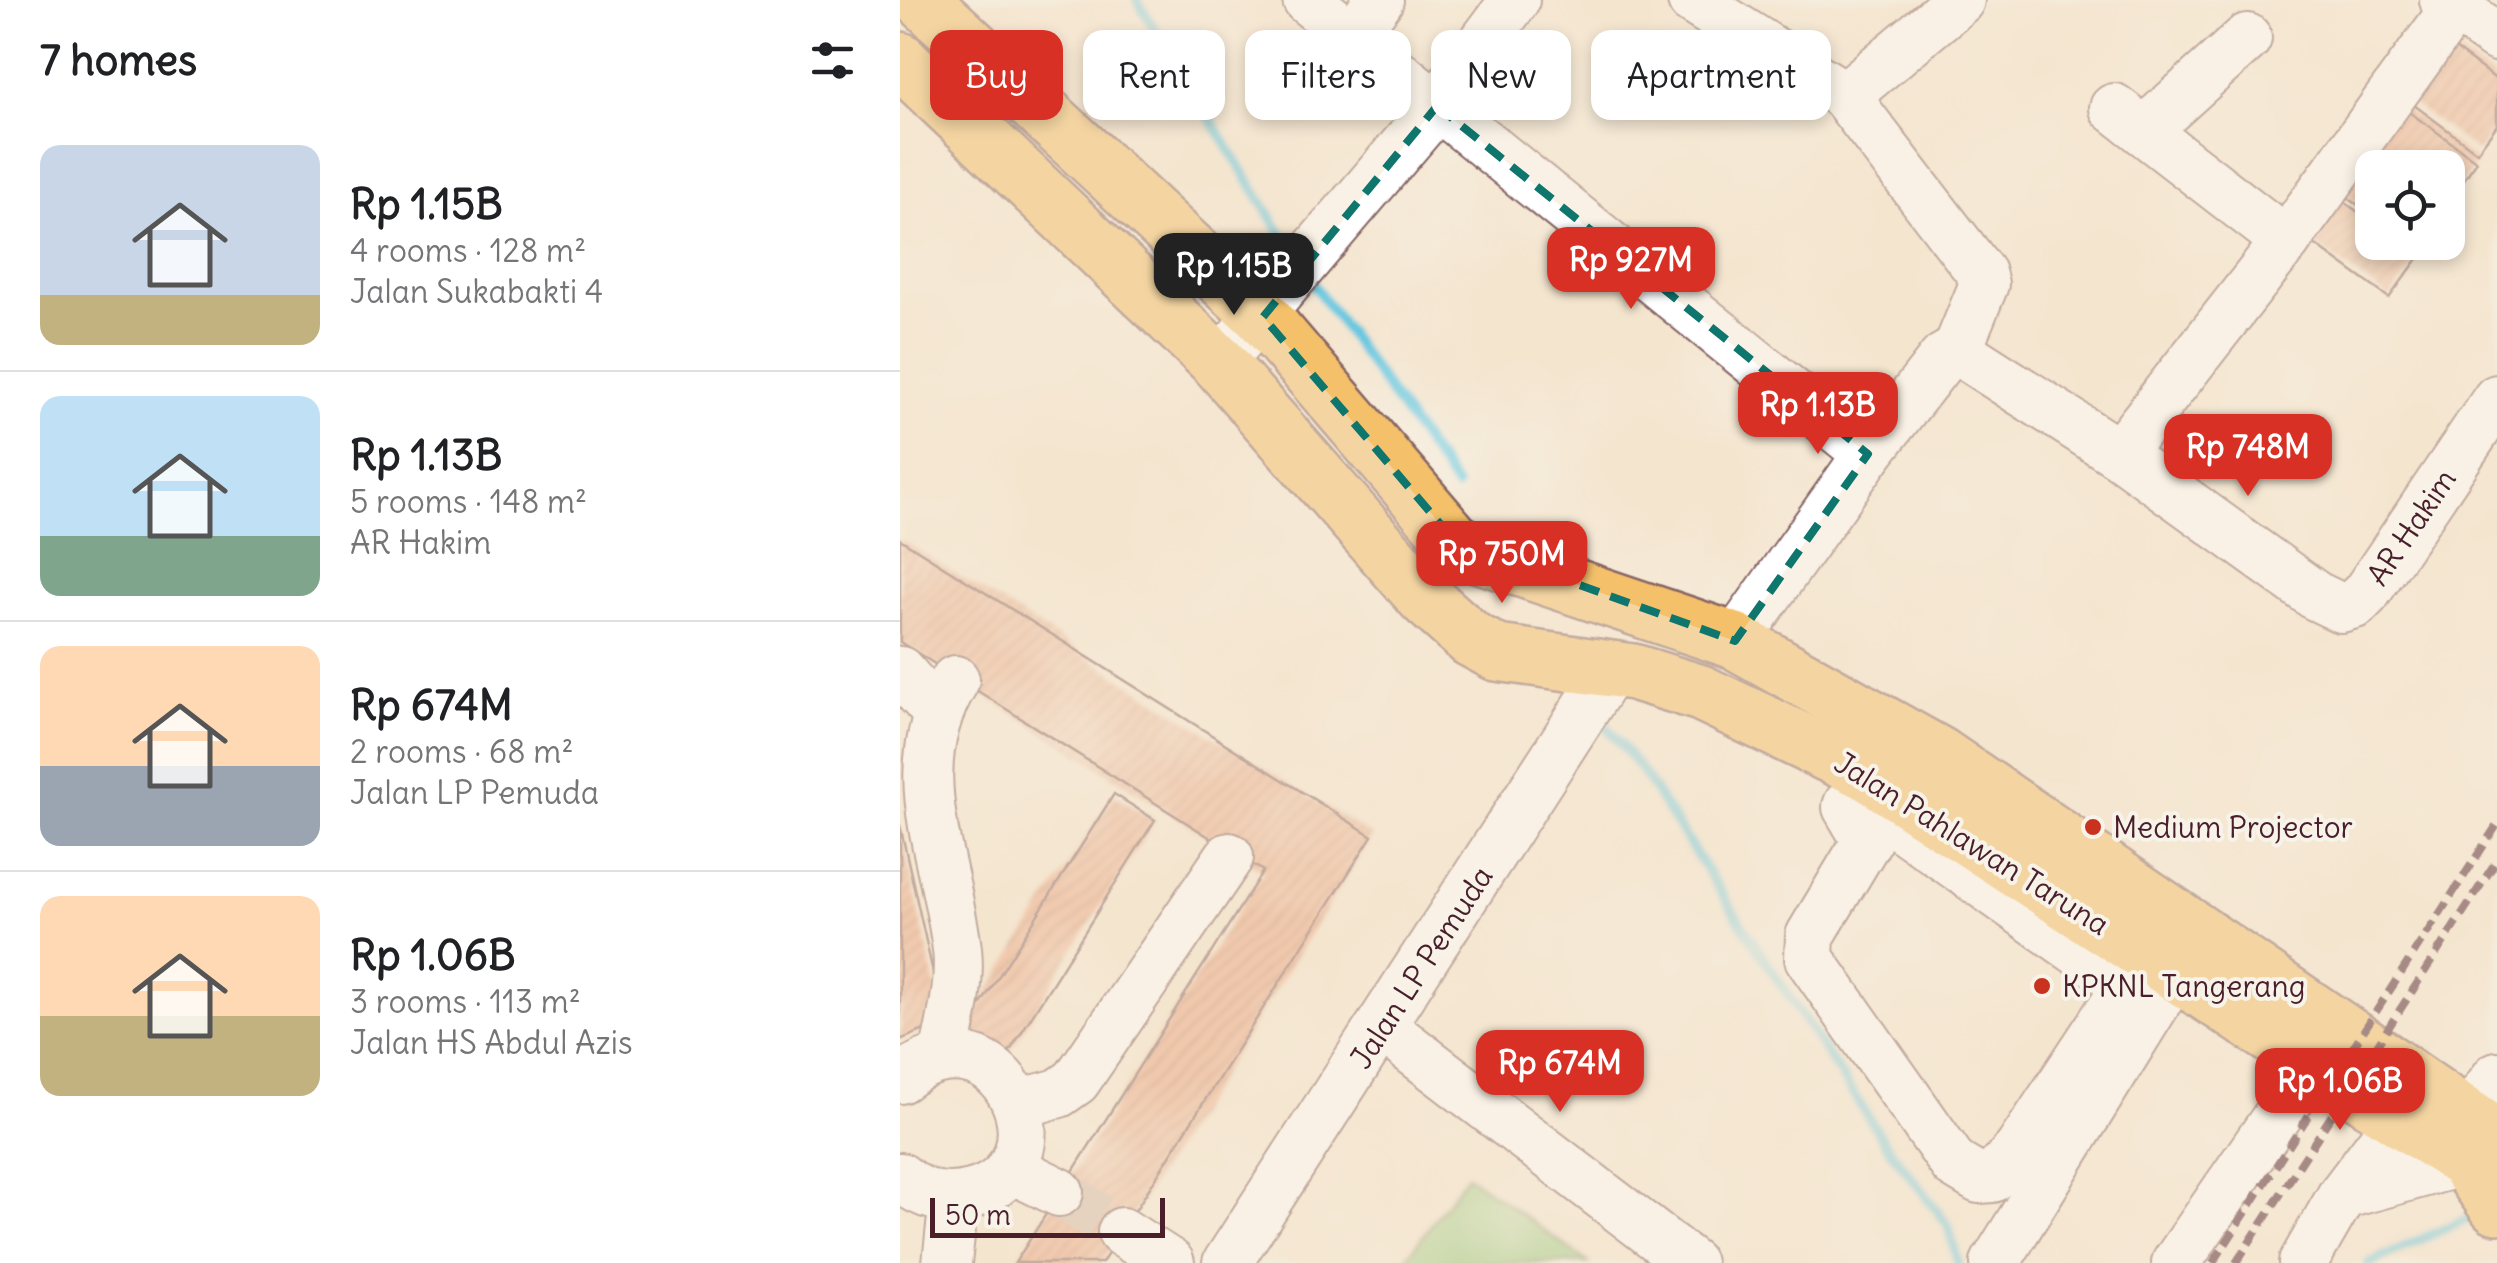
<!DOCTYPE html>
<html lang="en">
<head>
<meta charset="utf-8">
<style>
  :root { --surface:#fff; --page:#f6f6f6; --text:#202124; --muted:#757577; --line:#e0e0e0; --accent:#d93025 }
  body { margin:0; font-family:Delius,sans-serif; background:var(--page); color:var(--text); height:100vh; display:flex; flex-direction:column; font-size:38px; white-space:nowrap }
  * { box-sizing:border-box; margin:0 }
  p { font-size:32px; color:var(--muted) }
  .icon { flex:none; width:55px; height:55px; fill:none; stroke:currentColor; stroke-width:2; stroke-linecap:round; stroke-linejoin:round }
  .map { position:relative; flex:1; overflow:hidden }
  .side { display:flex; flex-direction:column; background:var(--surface); width:900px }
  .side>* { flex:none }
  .hud { position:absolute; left:30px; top:30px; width:950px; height:90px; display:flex; gap:20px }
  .tools { position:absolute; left:1455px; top:150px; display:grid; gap:20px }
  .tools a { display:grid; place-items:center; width:110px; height:110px; border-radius:20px; background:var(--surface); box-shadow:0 5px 15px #0003; font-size:50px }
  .scale { position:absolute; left:30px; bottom:25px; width:235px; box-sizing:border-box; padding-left:10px; border:5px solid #4a1f2b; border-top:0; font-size:28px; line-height:35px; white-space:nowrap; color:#4a1f2b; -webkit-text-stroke:8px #f7f3e8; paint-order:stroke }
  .price { position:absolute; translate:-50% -85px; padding:0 22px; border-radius:20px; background:var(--accent); color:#fff; font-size:32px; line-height:65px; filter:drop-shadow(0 2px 5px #0008) }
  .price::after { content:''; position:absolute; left:50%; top:60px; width:30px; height:22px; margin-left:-15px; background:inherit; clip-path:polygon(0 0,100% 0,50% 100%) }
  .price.current { background:#222; color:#fff }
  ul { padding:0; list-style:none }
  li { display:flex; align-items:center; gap:30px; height:250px; padding:0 40px }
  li+li { border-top:2px solid var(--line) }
  li span { display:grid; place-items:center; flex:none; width:280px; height:200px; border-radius:20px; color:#555 }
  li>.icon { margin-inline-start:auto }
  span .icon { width:120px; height:120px; fill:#fffc; stroke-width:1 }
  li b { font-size:42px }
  h2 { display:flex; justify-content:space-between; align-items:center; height:120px; padding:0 40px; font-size:42px }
  .chip { padding:0 35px; border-radius:20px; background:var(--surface); box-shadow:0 5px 15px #0003; font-size:35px; line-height:90px }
  .chip.current { background:var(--accent); color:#fff }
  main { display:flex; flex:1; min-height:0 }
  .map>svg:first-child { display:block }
</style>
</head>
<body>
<main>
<section class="side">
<h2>7 homes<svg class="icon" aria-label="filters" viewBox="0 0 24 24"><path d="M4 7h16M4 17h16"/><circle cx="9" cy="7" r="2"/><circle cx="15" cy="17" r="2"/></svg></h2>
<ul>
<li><span style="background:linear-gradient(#c9d6e8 75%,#c2b280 0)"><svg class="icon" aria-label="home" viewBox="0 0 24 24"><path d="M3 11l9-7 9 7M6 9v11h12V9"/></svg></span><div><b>Rp 1.15B</b><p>4 rooms · 128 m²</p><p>Jalan Sukabakti 4</p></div></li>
<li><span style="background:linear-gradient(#bfe0f5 70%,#7fa58c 0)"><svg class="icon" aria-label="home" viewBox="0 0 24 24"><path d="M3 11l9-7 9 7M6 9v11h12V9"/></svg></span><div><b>Rp 1.13B</b><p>5 rooms · 148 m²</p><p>AR Hakim</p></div></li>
<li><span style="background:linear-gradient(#ffd9b3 60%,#9aa5b1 0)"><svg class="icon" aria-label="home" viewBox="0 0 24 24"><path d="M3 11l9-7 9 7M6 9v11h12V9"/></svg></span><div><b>Rp 674M</b><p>2 rooms · 68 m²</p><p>Jalan LP Pemuda</p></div></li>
<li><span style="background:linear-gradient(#ffd9b3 60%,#c2b280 0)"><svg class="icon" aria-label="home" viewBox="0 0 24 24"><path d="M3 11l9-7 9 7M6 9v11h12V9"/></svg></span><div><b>Rp 1.06B</b><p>3 rooms · 113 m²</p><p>Jalan HS Abdul Azis</p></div></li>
</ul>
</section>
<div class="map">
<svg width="1597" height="1263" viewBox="0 0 1597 1263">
  <defs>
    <pattern id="building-hatch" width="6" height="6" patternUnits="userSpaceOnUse" patternTransform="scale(2.5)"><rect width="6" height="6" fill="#eda682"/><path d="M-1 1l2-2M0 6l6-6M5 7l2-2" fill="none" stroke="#c2876b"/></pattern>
  </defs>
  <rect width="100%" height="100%" fill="#f7f3e8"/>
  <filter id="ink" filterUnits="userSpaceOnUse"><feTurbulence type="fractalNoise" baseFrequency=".01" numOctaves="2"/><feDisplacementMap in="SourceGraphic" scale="20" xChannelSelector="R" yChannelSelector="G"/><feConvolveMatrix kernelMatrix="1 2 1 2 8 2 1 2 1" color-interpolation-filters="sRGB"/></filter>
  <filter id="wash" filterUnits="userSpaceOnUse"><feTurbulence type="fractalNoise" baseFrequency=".0048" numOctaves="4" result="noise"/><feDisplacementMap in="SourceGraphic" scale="40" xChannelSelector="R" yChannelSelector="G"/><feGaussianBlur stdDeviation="2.25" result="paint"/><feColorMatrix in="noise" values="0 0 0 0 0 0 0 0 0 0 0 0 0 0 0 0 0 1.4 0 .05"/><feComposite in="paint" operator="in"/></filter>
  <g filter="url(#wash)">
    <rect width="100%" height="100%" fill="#f4e5cf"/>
    <path fill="#93c97b" stroke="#6e7453" stroke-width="2.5" d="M 567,1175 L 689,1263 L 503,1263 Z"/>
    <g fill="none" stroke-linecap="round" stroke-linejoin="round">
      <g stroke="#62c6e0" stroke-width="10">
        <path d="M 237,0 L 396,257"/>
        <path d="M 407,275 L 556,487"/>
        <path d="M 700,718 L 741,770 L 985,1143 L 1048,1225 L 1058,1263"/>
        <path d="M 1469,1263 L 1568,1218 L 1582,1222"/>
      </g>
    </g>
    <g id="blocks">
      <g fill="url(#building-hatch)">
        <path d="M 1543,40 L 1597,80 L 1597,125 L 1577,152 L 1502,96 Z"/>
        <path d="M 1498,104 L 1577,161 L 1548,202 L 1548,168 L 1485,168 L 1464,152 Z"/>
        <path d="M 1463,159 L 1472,166 L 1472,215 L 1440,192 Z"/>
        <path d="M 1440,199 L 1472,222 L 1472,242 L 1502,242 L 1520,256 L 1489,298 L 1410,241 Z"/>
        <path d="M 0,539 L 472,836 L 202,1263 L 115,1263 L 363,871 L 0,642 Z"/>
        <path d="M 214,794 L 255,820 L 106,1057 L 64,1031 Z"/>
        <path d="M 0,825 L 44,1022 L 0,1040 Z"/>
      </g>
    </g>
  </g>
  <g filter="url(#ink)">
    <use href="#blocks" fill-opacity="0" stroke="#866464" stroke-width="2.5"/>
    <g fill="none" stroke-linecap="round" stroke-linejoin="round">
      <path stroke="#d2bdae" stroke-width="48" stroke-dasharray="48 24" stroke-linecap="butt" d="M 159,1192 L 222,1232"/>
      <defs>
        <g id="minor">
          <path d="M 407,0 L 968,454"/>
          <path d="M 792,0 L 945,96 L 1081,273 L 1084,284 L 1057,350 L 1043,358 L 968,454 L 835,641"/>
          <path d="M 1544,0 L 1597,37"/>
          <path d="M 452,37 L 479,0"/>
          <path d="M 945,96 L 1060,0"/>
          <path d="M 1214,108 L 1386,241"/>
          <path d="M 1244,131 L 1347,38"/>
          <path d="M 1057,350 L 1219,454 L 1416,596 L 1441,608 L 1455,604 L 1466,593 L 1597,399"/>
          <path d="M 319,363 L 520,127 L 615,0"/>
          <path d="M 1219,454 L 1386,241 L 1554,9"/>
          <path d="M 0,671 L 34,709"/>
          <path d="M 948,804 L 963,803 L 979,811 L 1215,977 L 1220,996 L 1118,1150 L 1092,1178 L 1079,1179 L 1054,1164 L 909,958 L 910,936 L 967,841 L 947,807 L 968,773"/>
          <path d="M 483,1028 L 791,1263"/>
          <path d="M 44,1057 C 51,1021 61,985 57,949 C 45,852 0,770 55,680"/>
          <path d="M 0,1079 C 103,998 174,1167 72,1194 C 44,1201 23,1196 0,1177"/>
          <path d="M 119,1104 L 159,1093 L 176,1081 L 329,857"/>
          <path d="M 1568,1115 L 1597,1076"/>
          <path d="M 110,1168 L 159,1192"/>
          <path d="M 1442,1195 L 1565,1161"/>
          <path d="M 222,1232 L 270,1263"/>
          <path d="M 47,1263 L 54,1199"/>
          <path d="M 327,1263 L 712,668"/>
          <path d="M 1095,1263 L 1276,971"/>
          <path d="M 1276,1263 L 1414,1063"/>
          <path d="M 1403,1263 L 1442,1195 L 1500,1118"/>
        </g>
        <g id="major">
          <path d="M 22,0 L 363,317 L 554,540 L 577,554 L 835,641 L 1039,755 L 1597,1137"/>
          <path d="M 0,60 L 319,363 L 525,598 L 571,639 L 597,653 L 733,672 L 801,693 L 968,773 L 1565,1161 L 1597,1206"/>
        </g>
      </defs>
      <use href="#minor" stroke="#866464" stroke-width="52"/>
      <use href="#major" stroke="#866464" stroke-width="60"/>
      <use href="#minor" stroke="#fff" stroke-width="48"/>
      <use href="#major" stroke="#f4c16a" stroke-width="55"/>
      <g stroke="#4a1f2b" stroke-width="8" stroke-dasharray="15 8" stroke-linecap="butt">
        <path d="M 1313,1263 L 1597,825"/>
        <path d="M 1336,1263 L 1597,860"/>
      </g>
    </g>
  </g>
  <path d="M0 0H1597V1263H0ZM 537,106 L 968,454 L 835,641 L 554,540 L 363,317 Z" fill="#f4e5cf" fill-opacity=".55" fill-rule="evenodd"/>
  <path fill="none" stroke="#0f766e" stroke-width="8" stroke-dasharray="20 12" stroke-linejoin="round" d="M 537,106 L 968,454 L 835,641 L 554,540 L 363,317 Z"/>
  <g fill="#c8321e" stroke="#f7f3e8" stroke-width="4">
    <circle cx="1193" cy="827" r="10"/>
    <circle cx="1142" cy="986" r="10"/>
  </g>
  <g text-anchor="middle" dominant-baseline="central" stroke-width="8" stroke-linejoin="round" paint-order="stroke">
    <g font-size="30" fill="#4a1f2b" stroke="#f7f3e8">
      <text transform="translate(1511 527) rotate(-56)">AR Hakim</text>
      <text transform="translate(1072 843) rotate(32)">Jalan Pahlawan Taruna</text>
      <text transform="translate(521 967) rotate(-57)">Jalan LP Pemuda</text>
    </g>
    <g font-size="30" fill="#4a1f2b" stroke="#f7f3e8" text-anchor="start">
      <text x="1213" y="827">Medium Projector</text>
      <text x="1162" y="986">KPKNL Tangerang</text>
    </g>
  </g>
</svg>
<div class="tools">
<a><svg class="icon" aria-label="locate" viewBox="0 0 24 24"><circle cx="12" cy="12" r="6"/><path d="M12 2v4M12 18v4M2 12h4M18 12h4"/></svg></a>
</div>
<div class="scale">50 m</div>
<b class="price" style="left:731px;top:312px">Rp 927M</b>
<b class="price current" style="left:334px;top:318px">Rp 1.15B</b>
<b class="price" style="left:918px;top:457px">Rp 1.13B</b>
<b class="price" style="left:1348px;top:499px">Rp 748M</b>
<b class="price" style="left:602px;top:606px">Rp 750M</b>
<b class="price" style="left:660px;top:1115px">Rp 674M</b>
<b class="price" style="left:1440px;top:1133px">Rp 1.06B</b>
<div class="hud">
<a class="chip current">Buy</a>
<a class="chip">Rent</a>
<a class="chip">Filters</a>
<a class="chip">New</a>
<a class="chip">Apartment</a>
</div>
</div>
</main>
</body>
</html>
